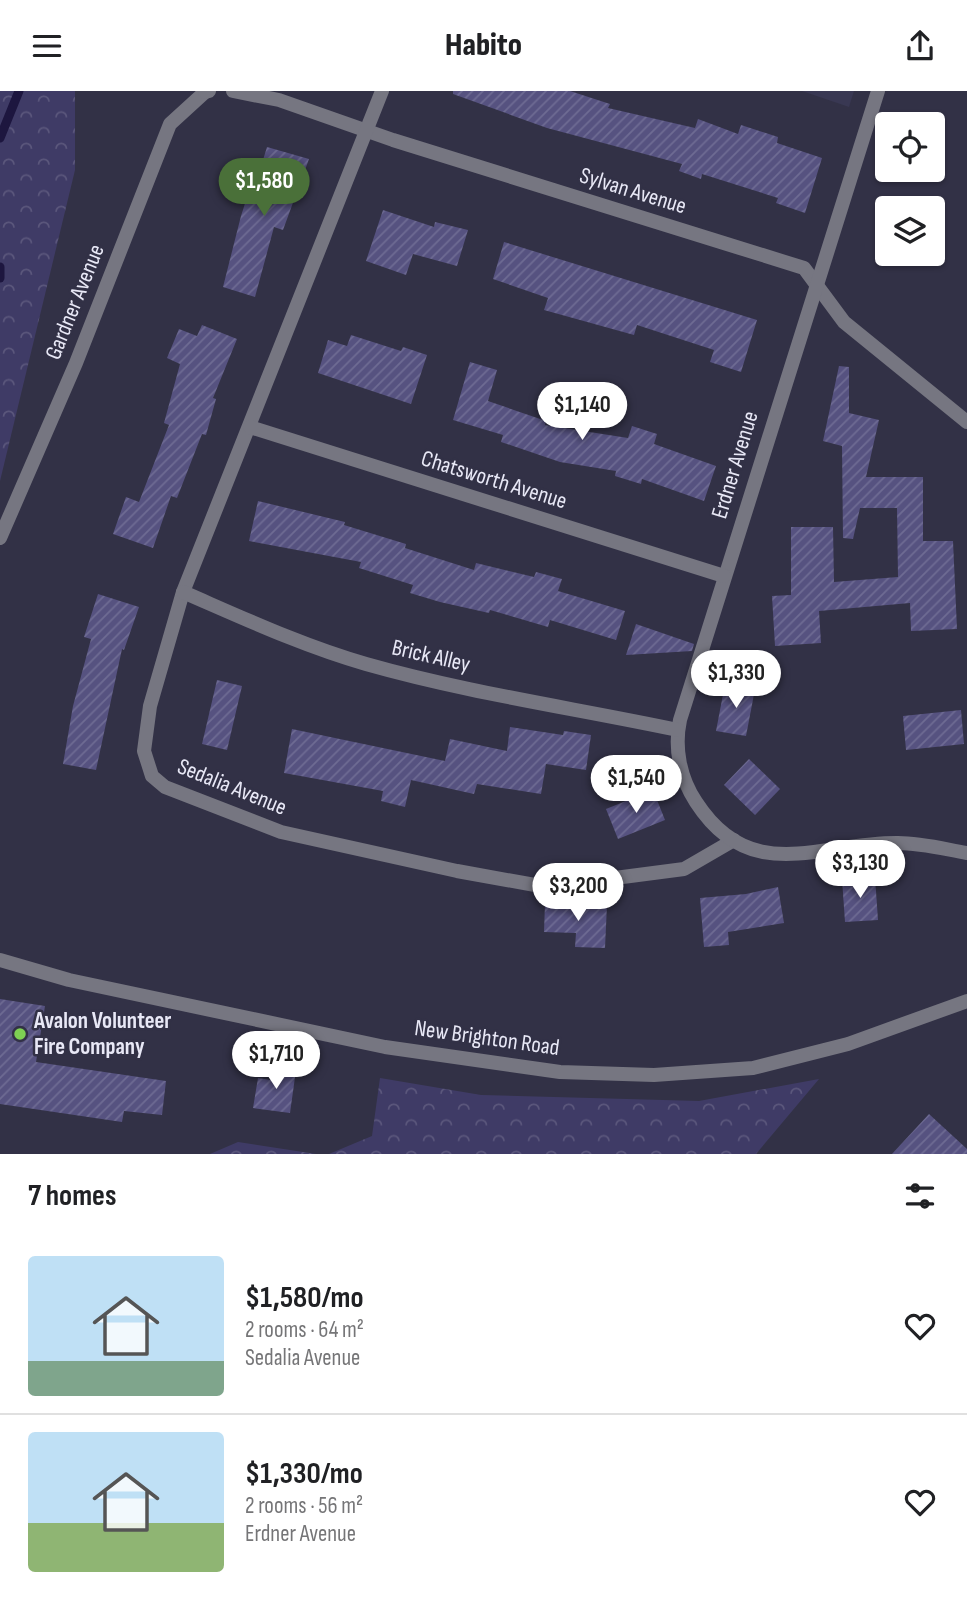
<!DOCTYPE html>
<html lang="en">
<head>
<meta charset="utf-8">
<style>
  :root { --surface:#fff; --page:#f2f2f2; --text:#202124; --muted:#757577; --line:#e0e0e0; --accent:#4a7039 }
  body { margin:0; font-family:"Sofia Sans Condensed",sans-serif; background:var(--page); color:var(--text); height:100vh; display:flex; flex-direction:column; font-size:26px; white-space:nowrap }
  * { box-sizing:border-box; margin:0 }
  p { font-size:23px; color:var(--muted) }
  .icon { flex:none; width:38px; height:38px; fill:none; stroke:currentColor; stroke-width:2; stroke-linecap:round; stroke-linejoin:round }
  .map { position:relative; height:1063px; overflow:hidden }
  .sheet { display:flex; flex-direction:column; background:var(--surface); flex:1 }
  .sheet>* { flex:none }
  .controls { position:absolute; left:875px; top:21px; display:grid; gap:14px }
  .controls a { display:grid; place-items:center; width:70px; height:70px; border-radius:7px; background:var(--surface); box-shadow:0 2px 5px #0004; font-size:35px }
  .price { position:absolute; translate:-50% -60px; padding:0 16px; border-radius:24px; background:#fff; color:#222; font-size:23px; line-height:46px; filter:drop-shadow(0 2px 4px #0008) }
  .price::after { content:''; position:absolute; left:50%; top:42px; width:21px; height:16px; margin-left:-10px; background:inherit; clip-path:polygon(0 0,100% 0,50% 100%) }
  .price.current { background:var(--accent); color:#fff }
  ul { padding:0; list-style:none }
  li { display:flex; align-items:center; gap:21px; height:175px; padding:0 28px }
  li+li { border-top:2px solid var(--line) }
  li span { display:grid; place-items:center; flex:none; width:196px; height:140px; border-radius:7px; color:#555 }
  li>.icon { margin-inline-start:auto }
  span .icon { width:84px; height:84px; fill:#fffc; stroke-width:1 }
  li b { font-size:30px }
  h2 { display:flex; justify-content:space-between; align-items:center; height:84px; padding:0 28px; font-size:30px }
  header { display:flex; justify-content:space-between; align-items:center; height:91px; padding:0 28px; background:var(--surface); font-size:32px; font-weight:800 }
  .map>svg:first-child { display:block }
</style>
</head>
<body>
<header><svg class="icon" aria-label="menu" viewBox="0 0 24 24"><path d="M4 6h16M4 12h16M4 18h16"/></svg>Habito<svg class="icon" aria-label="share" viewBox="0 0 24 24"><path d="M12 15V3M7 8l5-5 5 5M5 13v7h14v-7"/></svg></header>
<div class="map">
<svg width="967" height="1063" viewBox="0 0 967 1063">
  <defs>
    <pattern id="forest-crowns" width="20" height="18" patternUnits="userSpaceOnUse" patternTransform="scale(1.75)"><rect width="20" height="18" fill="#3f3b66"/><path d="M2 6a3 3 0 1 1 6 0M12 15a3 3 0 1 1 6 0" fill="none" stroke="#5b577c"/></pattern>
    <pattern id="building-hatch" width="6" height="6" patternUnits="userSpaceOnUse" patternTransform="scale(1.75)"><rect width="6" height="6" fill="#565280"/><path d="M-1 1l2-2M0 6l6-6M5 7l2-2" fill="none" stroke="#6e6b93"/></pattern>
  </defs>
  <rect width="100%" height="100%" fill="#323146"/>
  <path fill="#393853" d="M 802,0 L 854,0 L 849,16 Z"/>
  <g fill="url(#forest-crowns)">
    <path d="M 0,0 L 75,0 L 75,79 L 0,390 Z"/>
    <path d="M 380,987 L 481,1004 L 699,1010 L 819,988 L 756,1063 L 329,1063 L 372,1045 Z"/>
    <path d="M 238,1051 L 316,1063 L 210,1063 Z"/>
  </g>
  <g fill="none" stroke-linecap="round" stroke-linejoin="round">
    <g stroke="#1d163f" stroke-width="9">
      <path d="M 0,47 L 19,0"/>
      <path d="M 0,176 L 0,187"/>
    </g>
  </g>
  <g fill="url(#building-hatch)">
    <path d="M 453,0 L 570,0 L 610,13 L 608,17 L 695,37 L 698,28 L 738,43 L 741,34 L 778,46 L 777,52 L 822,67 L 805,122 L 776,112 L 778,107 L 702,83 L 701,88 L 679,80 L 682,73 L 547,37 L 453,3 Z"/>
    <path d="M 267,56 L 309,68 L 283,139 L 274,136 L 255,206 L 223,196 L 241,125 L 250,97 L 254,98 Z"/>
    <path d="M 383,119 L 434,136 L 435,131 L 468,139 L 457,175 L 413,163 L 406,184 L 366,170 Z"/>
    <path d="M 504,151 L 757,229 L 741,281 L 710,271 L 714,259 L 637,234 L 634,244 L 544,219 L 548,207 L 493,188 Z"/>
    <path d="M 202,234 L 237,248 L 213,307 L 216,308 L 206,344 L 202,343 L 177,407 L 171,405 L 153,457 L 113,443 L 126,406 L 139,411 L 169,334 L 164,332 L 180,273 L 167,267 L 179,238 L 197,245 Z"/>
    <path d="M 351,244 L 401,260 L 403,256 L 427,264 L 411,313 L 318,282 L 328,249 L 347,255 Z"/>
    <path d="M 470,271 L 497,279 L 488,310 L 546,330 L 545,334 L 628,347 L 632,335 L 657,343 L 654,353 L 716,375 L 704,410 L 642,388 L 641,393 L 615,385 L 616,380 L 560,371 L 501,351 L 503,344 L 453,329 Z"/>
    <path d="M 839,275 L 849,276 L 849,322 L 879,329 L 866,386 L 923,386 L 923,450 L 953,450 L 957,538 L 911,540 L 910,512 L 819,520 L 821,552 L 775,555 L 772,505 L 791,504 L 791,436 L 833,436 L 834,491 L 898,486 L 897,417 L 860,417 L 853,448 L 843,447 L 842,355 L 823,350 Z"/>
    <path d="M 258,410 L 345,431 L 344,434 L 406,453 L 405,457 L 474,479 L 476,472 L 534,486 L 536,481 L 562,488 L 558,500 L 625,520 L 616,549 L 550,529 L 548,536 L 490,519 L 489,522 L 440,511 L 410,502 L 413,494 L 359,477 L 361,471 L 249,450 Z"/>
    <path d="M 98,503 L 139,516 L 124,559 L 122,558 L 96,679 L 63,673 L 73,615 L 91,548 L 84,546 Z"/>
    <path d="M 636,533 L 694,553 L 692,560 L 626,564 Z"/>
    <path d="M 217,589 L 242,595 L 227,659 L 202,653 Z"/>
    <path d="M 725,593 L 755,598 L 746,645 L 716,640 Z"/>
    <path d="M 961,619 L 964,653 L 906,659 L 903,625 Z"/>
    <path d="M 510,636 L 563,644 L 564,640 L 591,644 L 586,679 L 546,673 L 541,703 L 477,693 L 474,703 L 411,689 L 405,716 L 381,710 L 383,700 L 284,682 L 292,638 L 445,670 L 450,648 L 507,660 Z"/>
    <path d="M 749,668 L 780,698 L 755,724 L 724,694 Z"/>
    <path d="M 653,699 L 665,729 L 618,748 L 606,718 Z"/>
    <path d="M 875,786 L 878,829 L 845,831 L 842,788 Z"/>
    <path d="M 778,796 L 784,832 L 728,841 L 729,854 L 704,856 L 700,807 L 746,803 Z"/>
    <path d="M 545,812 L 607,814 L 605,857 L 575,856 L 576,842 L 544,841 Z"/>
    <path d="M 0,908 L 45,915 L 36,971 L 166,990 L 162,1024 L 124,1020 L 122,1031 L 0,1013 Z"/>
    <path d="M 273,975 L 296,979 L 290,1022 L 253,1017 L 258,987 L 271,989 Z"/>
    <path d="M 929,1023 L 967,1058 L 967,1063 L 892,1063 Z"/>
  </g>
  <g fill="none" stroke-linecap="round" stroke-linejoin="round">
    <path stroke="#767681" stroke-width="14" d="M 0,447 L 76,272 L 170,33 L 205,1"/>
    <g stroke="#767681" stroke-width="14">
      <path d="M 233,0 L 279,9 L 393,49 L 804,177 L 844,231 L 967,331"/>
      <path d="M 382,0 L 183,501 L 150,615 L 144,660 L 152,685 L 165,696 L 281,741 L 457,780 L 546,796 L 684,778 L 734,749"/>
      <path d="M 878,0 L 680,629 C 674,657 680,687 696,711 C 751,796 820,751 898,752 C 921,752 944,758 967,762"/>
      <path d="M 205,1 L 209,0"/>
      <path d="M 250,336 L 724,485"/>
      <path d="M 183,501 C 243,527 303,555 366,573 C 468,602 574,617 678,639"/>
    </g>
    <path stroke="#767681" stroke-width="14" d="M 0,869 L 69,889 L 385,956 L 560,981 L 654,984 L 753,977 L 848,953 L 967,910"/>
  </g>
  <circle fill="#7ed053" stroke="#323146" stroke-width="2.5" cx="20" cy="943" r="7"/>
  <g text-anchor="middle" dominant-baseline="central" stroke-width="5" stroke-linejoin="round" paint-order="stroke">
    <g font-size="23" fill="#e8e8f6" stroke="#323146">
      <text transform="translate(633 100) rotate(17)">Sylvan Avenue</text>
      <text transform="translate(75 211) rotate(-68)">Gardner Avenue</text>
      <text transform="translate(735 374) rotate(-73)">Erdner Avenue</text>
      <text transform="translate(494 389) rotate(17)">Chatsworth Avenue</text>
      <text transform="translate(431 565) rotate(13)">Brick Alley</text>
      <text transform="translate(232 696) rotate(22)">Sedalia Avenue</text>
      <text transform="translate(487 947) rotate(8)">New Brighton Road</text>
    </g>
    <g font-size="23" font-weight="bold" fill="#e8e8f6" stroke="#323146" text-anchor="start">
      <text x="34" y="930">Avalon Volunteer<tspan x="34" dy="26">Fire Company</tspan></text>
    </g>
  </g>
</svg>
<div class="controls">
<a><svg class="icon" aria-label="locate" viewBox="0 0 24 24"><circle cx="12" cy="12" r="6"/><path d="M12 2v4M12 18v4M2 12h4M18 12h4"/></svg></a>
<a><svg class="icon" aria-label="layers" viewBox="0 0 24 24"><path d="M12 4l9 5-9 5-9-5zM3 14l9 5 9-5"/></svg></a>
</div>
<b class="price current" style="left:264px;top:127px">$1,580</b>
<b class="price" style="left:582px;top:351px">$1,140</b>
<b class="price" style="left:736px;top:619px">$1,330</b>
<b class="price" style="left:636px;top:724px">$1,540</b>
<b class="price" style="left:860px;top:809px">$3,130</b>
<b class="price" style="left:578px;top:832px">$3,200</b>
<b class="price" style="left:276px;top:1000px">$1,710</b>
</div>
<section class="sheet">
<h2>7 homes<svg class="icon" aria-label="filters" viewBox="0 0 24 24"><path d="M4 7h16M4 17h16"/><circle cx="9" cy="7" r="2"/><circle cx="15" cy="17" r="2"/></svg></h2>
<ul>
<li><span style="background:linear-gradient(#bfe0f5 75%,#7fa58c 0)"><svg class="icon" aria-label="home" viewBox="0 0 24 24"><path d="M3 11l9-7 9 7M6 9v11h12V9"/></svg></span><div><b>$1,580/mo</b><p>2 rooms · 64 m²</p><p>Sedalia Avenue</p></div><svg class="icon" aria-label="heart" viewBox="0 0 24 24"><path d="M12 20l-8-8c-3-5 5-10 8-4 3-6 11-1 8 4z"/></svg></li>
<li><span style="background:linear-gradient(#bfe0f5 65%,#8fb573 0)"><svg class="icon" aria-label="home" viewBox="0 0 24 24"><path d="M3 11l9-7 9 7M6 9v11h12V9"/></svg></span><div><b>$1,330/mo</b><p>2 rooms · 56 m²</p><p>Erdner Avenue</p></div><svg class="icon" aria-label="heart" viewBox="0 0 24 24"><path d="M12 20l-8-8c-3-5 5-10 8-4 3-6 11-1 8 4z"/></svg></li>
</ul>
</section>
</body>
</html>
